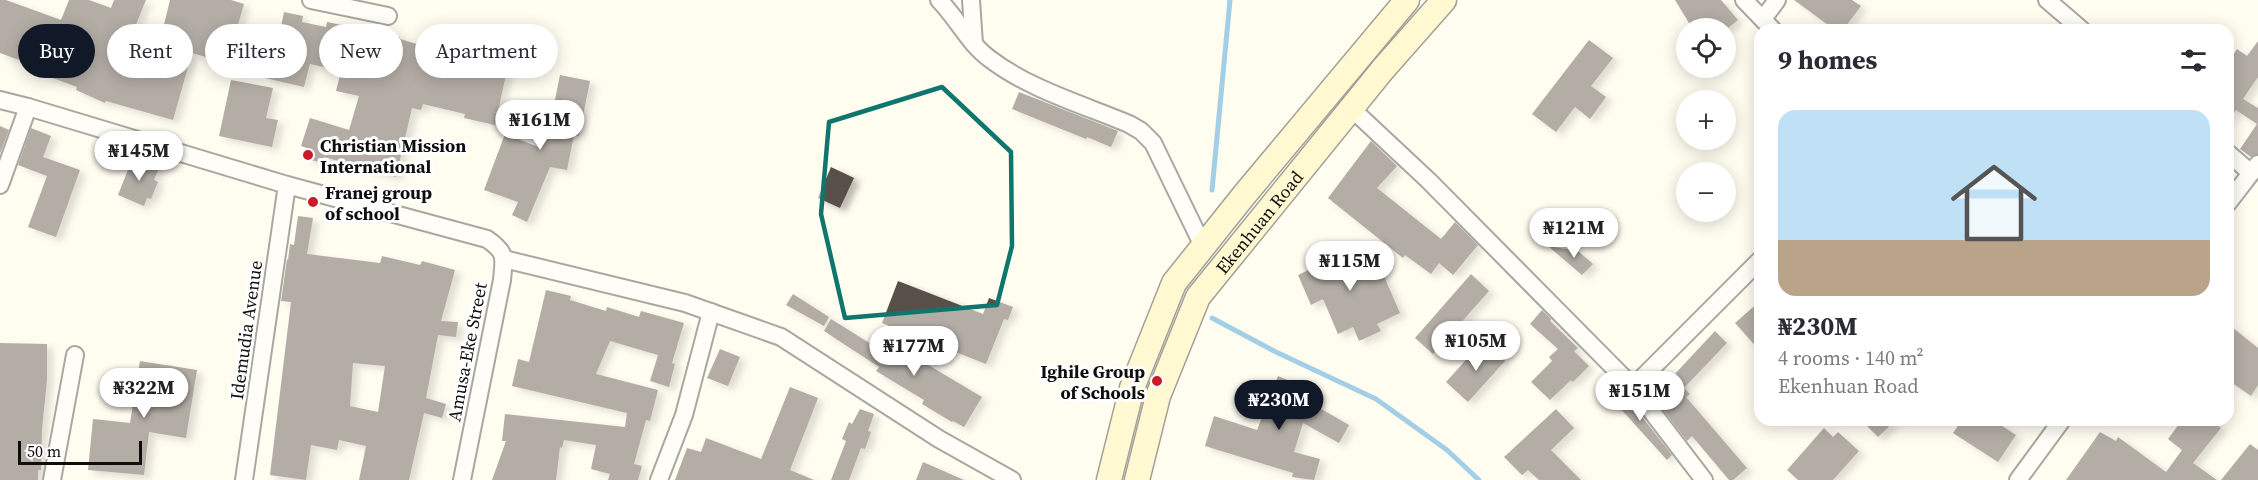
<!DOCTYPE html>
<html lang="en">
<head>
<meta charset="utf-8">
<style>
  :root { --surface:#fff; --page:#f2f2f3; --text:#2b2b33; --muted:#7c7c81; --accent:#111827 }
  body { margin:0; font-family:"Source Serif 4",serif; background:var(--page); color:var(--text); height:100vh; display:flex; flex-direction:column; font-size:22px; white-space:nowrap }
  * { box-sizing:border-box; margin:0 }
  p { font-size:20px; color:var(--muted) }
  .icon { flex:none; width:33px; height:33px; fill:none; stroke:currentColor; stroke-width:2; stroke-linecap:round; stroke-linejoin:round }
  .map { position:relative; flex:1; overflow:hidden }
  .panel { position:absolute; left:1754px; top:24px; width:480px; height:402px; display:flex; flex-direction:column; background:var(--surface); border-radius:18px; box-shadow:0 3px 15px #0003 }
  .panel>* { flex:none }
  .guide { position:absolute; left:18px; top:24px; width:570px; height:54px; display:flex; gap:12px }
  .buttons { position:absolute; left:1676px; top:18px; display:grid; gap:12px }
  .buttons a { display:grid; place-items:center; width:60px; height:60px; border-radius:50%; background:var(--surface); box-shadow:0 3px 15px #0003; font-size:30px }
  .scale { position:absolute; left:18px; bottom:15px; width:124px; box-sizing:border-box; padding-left:6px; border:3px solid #0e0e0e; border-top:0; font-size:16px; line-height:21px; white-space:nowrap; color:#0e0e0e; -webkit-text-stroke:4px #fff; paint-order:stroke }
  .price { position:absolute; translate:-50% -51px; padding:0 14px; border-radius:21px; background:#fff; color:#222; font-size:20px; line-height:39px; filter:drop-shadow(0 2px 3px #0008) }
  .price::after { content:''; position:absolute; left:50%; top:36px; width:18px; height:14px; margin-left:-9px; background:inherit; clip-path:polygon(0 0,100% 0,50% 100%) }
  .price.active { background:var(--accent); color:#fff }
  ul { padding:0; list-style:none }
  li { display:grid; align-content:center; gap:12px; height:318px; padding:0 24px }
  li span { display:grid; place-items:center; height:186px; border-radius:18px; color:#555 }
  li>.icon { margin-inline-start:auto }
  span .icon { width:108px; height:108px; fill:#fffc; stroke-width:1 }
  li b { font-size:26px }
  h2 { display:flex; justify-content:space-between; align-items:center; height:72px; padding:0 24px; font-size:26px }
  .chip { padding:0 21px; border-radius:27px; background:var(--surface); box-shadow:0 3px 15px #0003; font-size:21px; line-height:54px }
  .chip.active { background:var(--accent); color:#fff }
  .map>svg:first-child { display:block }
</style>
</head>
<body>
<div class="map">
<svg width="2258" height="480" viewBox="0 0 2258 480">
  <defs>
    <filter id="shadow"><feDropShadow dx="6" dy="4" stdDeviation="3" flood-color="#0004"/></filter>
  </defs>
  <rect width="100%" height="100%" fill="#fffcf0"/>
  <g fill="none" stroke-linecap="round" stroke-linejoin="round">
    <g stroke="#319ad8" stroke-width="5">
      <path d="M 1212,190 L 1230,0"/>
      <path d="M 1212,318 L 1276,352 L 1376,399 L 1447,450 L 1479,480"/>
    </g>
  </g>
  <g fill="#584f4a" fill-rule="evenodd" filter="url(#shadow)">
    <path d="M 0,0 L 6,0 L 61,20 L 69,0 L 89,0 L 111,8 L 114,0 L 146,0 L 128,44 L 157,53 L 170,0 L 231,0 L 244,4 L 227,63 L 192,53 L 173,120 L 106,101 L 105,103 L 76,90 L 77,87 L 42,74 L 44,69 L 0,53 Z"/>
    <path d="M 1675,0 L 1721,0 L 1738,20 L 1728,28 L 1692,28 Z"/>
    <path d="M 1794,0 L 1852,0 L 1861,6 L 1843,30 L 1835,30 Z"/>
    <path d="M 284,12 L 303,16 L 302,22 L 326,27 L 327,22 L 400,37 L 400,39 L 443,52 L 445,46 L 509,61 L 495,125 L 464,118 L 465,114 L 423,104 L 421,110 L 412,108 L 396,177 L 324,157 L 323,163 L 307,159 L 310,149 L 301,146 L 310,118 L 349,130 L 359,96 L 336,91 L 341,71 L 310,64 L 304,87 L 265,78 L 269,60 L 274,61 Z"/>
    <path d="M 1589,40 L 1613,58 L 1591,86 L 1606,97 L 1590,119 L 1575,107 L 1556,132 L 1532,114 Z"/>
    <path d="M 2258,41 L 2258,77 L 2243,99 L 2258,108 L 2258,154 L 2251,157 L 2240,149 L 2257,124 L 2236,110 L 2228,122 L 2228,63 L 2237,49 L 2247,56 Z"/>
    <path d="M 560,75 L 590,81 L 579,136 L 574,135 L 567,170 L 550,167 L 527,222 L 512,215 L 518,202 L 484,190 L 505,134 L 541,148 L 543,138 L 547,139 Z"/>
    <path d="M 231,80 L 273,88 L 266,118 L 278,120 L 272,147 L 219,136 Z"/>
    <path d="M 1019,92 L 1118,131 L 1111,147 L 1087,137 L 1086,139 L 1012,109 Z"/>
    <path d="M 0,126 L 9,130 L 0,154 Z"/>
    <path d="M 31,128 L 51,136 L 43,157 L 80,170 L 56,237 L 28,227 L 47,176 L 18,165 Z"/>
    <path d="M 1371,141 L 1397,166 L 1377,188 L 1441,239 L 1455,222 L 1478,245 L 1453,275 L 1439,263 L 1431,274 L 1405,255 L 1403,258 L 1328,198 Z"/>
    <path d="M 133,157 L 159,168 L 154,180 L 158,182 L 151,199 L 147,198 L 144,206 L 118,195 Z"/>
    <path d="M 831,167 L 854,178 L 840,208 L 818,198 Z"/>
    <path d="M 298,216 L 313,218 L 307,254 L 380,263 L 382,256 L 420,265 L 422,261 L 455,270 L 441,321 L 458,322 L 456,337 L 438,335 L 426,398 L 446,404 L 442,418 L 424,413 L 409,480 L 359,480 L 366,446 L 339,440 L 337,450 L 311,445 L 306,480 L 270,475 L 291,302 L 281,301 L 287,259 L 288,260 L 290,244 L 294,245 ZM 353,363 L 385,366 L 378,412 L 350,406 Z"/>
    <path d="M 1351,241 L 1365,272 L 1379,265 L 1400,313 L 1377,324 L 1381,331 L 1359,341 L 1353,327 L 1338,334 L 1323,299 L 1311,305 L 1298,275 L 1324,263 L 1320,255 Z"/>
    <path d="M 1548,246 L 1578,251 L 1593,264 L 1582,275 Z"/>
    <path d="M 1471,274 L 1489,291 L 1433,354 L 1415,338 Z"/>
    <path d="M 898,281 L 983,314 L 989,298 L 1013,307 L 1008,320 L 1004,319 L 986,364 L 882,323 Z"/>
    <path d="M 546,290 L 571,296 L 570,300 L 606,311 L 607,307 L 639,317 L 641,311 L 684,323 L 672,363 L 675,364 L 669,387 L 650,381 L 658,355 L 610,341 L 596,374 L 658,390 L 650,421 L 646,420 L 634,464 L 642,466 L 638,480 L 608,480 L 610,474 L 591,469 L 596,445 L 564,440 L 562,448 L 560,447 L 556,480 L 492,480 L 506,441 L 502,441 L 505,414 L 625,427 L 627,413 L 512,386 L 518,359 L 529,362 Z"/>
    <path d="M 793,294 L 829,317 L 824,326 L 786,305 Z"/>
    <path d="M 1760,301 L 1760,351 L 1735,323 Z"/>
    <path d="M 1542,310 L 1551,319 L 1550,321 L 1578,348 L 1574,351 L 1589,366 L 1573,382 L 1571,380 L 1550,400 L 1531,382 L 1552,361 L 1549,357 L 1558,349 L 1530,324 Z"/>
    <path d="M 831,319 L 887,354 L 893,344 L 982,397 L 964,427 L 953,421 L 952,422 L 922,404 L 924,400 L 876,371 L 879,367 L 824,331 Z"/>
    <path d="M 2228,324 L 2258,348 L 2258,385 L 2251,396 L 2228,380 Z"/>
    <path d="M 1715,331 L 1727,343 L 1684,388 L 1690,394 L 1686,397 L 1747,468 L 1733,480 L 1729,480 L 1692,436 L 1687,441 L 1651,394 L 1671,375 L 1673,376 Z"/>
    <path d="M 1483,341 L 1505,361 L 1468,402 L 1446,382 Z"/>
    <path d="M 0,343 L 47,344 L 47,380 L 42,429 L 41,470 L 38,470 L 38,480 L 0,480 Z"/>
    <path d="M 720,349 L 740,357 L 728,386 L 707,378 Z"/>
    <path d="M 140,361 L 197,370 L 186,438 L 149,432 L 144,475 L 88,470 L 93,419 L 130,423 Z"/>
    <path d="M 1278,376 L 1321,394 L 1316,406 L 1349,425 L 1339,443 L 1303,423 L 1294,452 L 1320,459 L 1314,480 L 1292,477 L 1293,473 L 1205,446 L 1214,416 L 1257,430 Z"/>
    <path d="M 790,387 L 818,398 L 790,470 L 814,480 L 675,480 L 687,448 L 701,452 L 706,438 L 761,459 Z"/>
    <path d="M 1620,389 L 1672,455 L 1667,460 L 1610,397 Z"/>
    <path d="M 860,409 L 874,414 L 868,431 L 871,432 L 865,449 L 861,448 L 849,480 L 831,480 L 846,441 L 842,439 L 849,422 L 852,424 Z"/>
    <path d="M 1556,409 L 1574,428 L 1551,450 L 1581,480 L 1539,480 L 1528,470 L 1522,475 L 1504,457 Z"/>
    <path d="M 1873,420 L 1896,420 L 1878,437 L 1867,426 Z"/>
    <path d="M 1962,420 L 1993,420 L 2016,435 L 1998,462 L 1953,433 Z"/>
    <path d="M 2182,420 L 2210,420 L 2221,428 L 2193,463 L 2217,480 L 2066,480 L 2100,432 L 2116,441 L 2118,437 L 2166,472 L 2182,450 L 2168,439 Z"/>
    <path d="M 1824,428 L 1833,437 L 1838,432 L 1859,451 L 1833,480 L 1798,480 L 1787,470 Z"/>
    <path d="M 2250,444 L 2258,450 L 2258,480 L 2221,480 Z"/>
    <path d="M 923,462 L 964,480 L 916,480 Z"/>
  </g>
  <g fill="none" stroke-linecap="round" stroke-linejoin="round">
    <defs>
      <g id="minor">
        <path d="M 311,0 L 388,16"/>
        <path d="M 939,0 C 957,18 969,44 990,59 C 1029,89 1084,105 1129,124 L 1141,131 L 1153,143 L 1203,246"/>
        <path d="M 971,0 L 974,44"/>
        <path d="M 1744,0 L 1773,30"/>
        <path d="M 2047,0 L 2082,30"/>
        <path d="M 1763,19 L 1777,0"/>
        <path d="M 0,100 L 28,107 L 287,185 L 487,239 C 507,253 504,257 502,280 L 462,480"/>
        <path d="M 1351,108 L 1429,181 L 1633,387 L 1704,480"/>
        <path d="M 2228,153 L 2251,173"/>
        <path d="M 0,185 L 28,107"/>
        <path d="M 2228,203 L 2258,164"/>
        <path d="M 504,259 L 685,303 L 781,337 L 939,439 L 1012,480"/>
        <path d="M 1633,387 L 1760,260"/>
        <path d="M 52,480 L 75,355"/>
        <path d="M 244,480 L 287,185"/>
        <path d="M 659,480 L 684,415 L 711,312"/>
        <path d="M 2018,480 L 2062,420"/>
      </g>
      <g id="secondary">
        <path d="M 1109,480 L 1132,388 L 1174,283 L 1245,194 L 1407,0"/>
        <path id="s1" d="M 1137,480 L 1158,396 L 1198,297 L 1384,68 L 1444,0"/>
      </g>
    </defs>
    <use href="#minor" stroke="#414141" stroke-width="20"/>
    <use href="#secondary" stroke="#303030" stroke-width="27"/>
    <use href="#minor" stroke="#fff" stroke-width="16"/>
    <use href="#secondary" stroke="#fff3ab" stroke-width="24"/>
  </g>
  <path d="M0 0H2258V480H0ZM 942,87 L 1011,152 L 1012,246 L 997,305 L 845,318 L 821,214 L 829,122 Z" fill="#fffcf0" fill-opacity=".55" fill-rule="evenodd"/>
  <path fill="none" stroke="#0f766e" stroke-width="4.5" stroke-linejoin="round" d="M 942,87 L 1011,152 L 1012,246 L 997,305 L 845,318 L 821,214 L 829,122 Z"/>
  <g fill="#ca1b28" stroke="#fff" stroke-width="2">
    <circle cx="308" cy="155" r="6"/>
    <circle cx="313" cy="202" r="6"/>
    <circle cx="1157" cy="381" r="6"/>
  </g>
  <g text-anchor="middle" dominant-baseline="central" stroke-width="6" stroke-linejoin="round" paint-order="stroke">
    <g font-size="18" font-weight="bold" fill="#0e0e0e" stroke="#fff" text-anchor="start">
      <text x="320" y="145">Christian Mission<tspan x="320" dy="21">International</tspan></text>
      <text x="325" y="192">Franej group<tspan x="325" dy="21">of school</tspan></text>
      <text x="1145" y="371" text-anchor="end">Ighile Group<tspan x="1145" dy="21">of Schools</tspan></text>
    </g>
    <g font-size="18" fill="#0e0e0e" stroke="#fff">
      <text stroke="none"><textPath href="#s1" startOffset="290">Ekenhuan Road</textPath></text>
      <text transform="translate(246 330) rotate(-82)">Idemudia Avenue</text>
      <text transform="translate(467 352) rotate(-79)">Amusa-Eke Street</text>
    </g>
  </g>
</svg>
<div class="buttons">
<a><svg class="icon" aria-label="locate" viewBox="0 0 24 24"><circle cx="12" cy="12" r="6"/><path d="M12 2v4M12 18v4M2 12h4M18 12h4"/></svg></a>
<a>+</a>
<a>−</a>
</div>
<div class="scale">50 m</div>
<b class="price" style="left:540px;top:151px">₦161M</b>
<b class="price" style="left:139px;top:182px">₦145M</b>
<b class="price" style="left:1574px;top:259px">₦121M</b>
<b class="price" style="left:1350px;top:292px">₦115M</b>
<b class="price" style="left:1476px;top:372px">₦105M</b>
<b class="price" style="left:914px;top:377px">₦177M</b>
<b class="price" style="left:144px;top:419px">₦322M</b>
<b class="price" style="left:1640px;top:422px">₦151M</b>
<b class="price active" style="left:1279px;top:431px">₦230M</b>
<div class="guide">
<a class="chip active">Buy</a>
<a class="chip">Rent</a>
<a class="chip">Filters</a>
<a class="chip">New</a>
<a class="chip">Apartment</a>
</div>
<section class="panel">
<h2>9 homes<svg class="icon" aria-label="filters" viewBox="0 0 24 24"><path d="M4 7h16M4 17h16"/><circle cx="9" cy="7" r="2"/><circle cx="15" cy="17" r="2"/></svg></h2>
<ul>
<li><span style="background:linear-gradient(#bfe0f5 70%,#b9a48a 0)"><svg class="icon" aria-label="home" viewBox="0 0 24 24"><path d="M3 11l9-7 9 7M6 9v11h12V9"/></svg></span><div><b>₦230M</b><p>4 rooms · 140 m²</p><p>Ekenhuan Road</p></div></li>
</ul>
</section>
</div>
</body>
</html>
